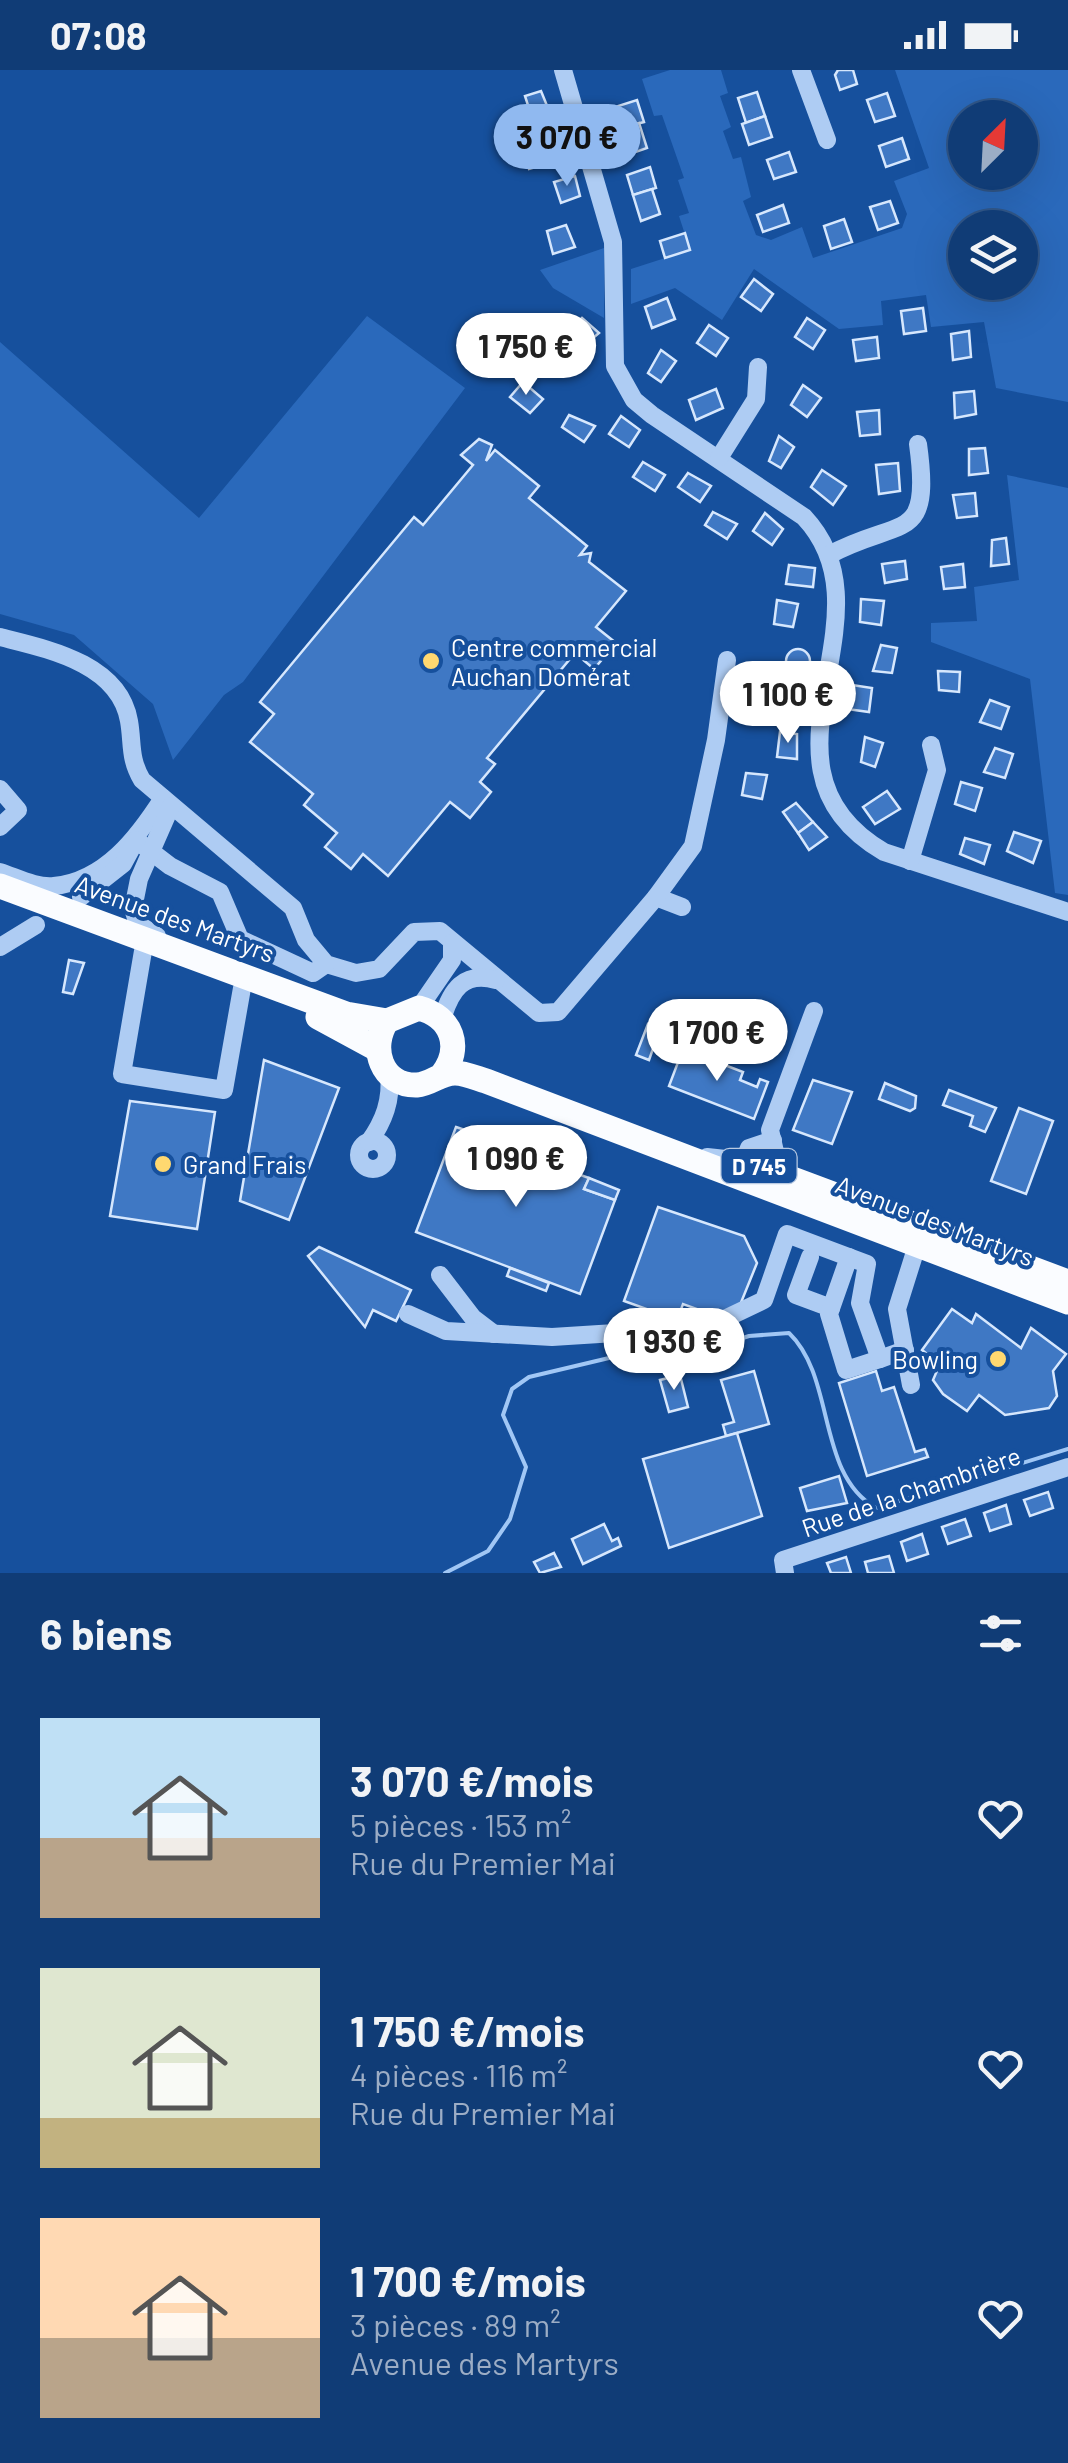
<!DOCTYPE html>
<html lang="fr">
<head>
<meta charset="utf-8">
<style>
  :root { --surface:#103c76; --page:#19437b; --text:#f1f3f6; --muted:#9cadc5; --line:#305688; --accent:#90b9f0 }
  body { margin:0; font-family:Barlow,sans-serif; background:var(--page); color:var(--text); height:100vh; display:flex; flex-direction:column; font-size:38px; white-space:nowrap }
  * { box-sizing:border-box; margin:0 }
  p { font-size:32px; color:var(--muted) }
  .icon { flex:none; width:55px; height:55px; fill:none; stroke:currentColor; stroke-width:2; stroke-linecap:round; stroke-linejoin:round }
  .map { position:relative; height:1503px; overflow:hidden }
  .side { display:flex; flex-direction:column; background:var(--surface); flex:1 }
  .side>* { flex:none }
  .needle { width:65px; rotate:24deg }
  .fabs { position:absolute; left:948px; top:30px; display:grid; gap:20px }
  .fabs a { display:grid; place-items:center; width:90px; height:90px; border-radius:50%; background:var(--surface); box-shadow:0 10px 40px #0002,0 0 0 2px var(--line); font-size:50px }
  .price { position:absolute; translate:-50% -85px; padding:0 22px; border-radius:35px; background:#fff; color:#222; font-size:32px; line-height:65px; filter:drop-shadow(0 2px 5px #0008) }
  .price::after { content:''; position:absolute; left:50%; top:60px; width:30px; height:22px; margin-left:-15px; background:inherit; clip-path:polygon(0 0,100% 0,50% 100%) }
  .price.on { background:var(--accent); color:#111 }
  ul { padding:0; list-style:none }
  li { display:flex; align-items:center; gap:30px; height:250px; padding:0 40px }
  li span { display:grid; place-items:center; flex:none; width:280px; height:200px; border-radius:0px; color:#555 }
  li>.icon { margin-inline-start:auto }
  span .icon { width:120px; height:120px; fill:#fffc; stroke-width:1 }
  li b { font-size:42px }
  h2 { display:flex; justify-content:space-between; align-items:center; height:120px; padding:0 40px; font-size:42px }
  .status { display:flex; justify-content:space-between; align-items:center; height:70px; padding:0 50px; background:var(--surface); direction:ltr }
  .status svg { height:28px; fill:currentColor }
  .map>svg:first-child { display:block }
</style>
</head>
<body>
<div class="status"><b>07:08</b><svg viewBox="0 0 49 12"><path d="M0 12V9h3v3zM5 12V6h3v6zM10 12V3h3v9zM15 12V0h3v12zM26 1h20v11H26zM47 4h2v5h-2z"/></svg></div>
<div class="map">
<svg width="1068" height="1503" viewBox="0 0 1068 1503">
  <rect width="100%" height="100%" fill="#16509d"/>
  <g fill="#2a69bb" fill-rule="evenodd">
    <path d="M 670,0 L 721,0 L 728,23 L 720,26 L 731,57 L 723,61 L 733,89 L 741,87 L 751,127 L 743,131 L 756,165 L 771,170 L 802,157 L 813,188 L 902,158 L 907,144 L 894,111 L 929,98 L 895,0 L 1068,0 L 1068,332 L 996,318 L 984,252 L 931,257 L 926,225 L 881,231 L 883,255 L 839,259 L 754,199 L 722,250 L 675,218 L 631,234 L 631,199 L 690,180 L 679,146 L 689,143 L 678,110 L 684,108 L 662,45 L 654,46 L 642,9 ZM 965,48 L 1020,48 L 1020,102 L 965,102 ZM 965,158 L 1020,158 L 1020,212 L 965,212 Z"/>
    <path d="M 604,178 L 604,248 L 553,218 L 540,200 Z"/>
    <path d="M 367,246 L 465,318 L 243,612 L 224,625 L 173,690 L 153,634 L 74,565 L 0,544 L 0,272 L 199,448 Z"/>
    <path d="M 1007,405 L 1068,418 L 1068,825 L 1055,823 L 1030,609 L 931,572 L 931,553 L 977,551 L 974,517 L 1019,510 Z"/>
  </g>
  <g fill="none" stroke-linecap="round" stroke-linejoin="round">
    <path stroke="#a1c7f5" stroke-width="4" d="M 445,1503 L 488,1481 L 510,1449 L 526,1397 L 503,1345 L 512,1319 L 529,1307 L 609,1288 L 696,1283 L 749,1266 L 789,1263 C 836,1308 816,1404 876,1438 L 1068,1379"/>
  </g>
  <g fill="#3f78c4" stroke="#d6e7fd" stroke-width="2.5">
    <path d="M 838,0 L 853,0 L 857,14 L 840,20 L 835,5 Z"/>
    <path d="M 541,21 L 552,48 L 534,54 L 525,26 Z"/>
    <path d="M 757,22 L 765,46 L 746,53 L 738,28 Z"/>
    <path d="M 887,23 L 895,46 L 875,52 L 867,30 Z"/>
    <path d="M 637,30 L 644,52 L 621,58 L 615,37 Z"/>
    <path d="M 765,46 L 772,67 L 749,75 L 742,54 Z"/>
    <path d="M 639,53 L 647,78 L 630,84 L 621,58 Z"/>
    <path d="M 902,68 L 909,89 L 886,97 L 879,76 Z"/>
    <path d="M 541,70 L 550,93 L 529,99 L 522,76 Z"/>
    <path d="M 789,82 L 796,102 L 774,109 L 767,90 Z"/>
    <path d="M 650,97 L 656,118 L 633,125 L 627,105 Z"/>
    <path d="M 575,106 L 580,126 L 561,133 L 554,112 Z"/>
    <path d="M 652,119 L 660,144 L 641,151 L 633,125 Z"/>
    <path d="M 890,131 L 898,153 L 878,160 L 870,137 Z"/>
    <path d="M 783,135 L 789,153 L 763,162 L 757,145 Z"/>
    <path d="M 844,149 L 852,172 L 831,179 L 824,156 Z"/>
    <path d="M 566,155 L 575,177 L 553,184 L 547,161 Z"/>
    <path d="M 685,163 L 690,180 L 665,188 L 660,171 Z"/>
    <path d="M 754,209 L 773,224 L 761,241 L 741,227 Z"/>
    <path d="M 667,228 L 675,249 L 652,258 L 645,237 Z"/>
    <path d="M 923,238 L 926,261 L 904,264 L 901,241 Z"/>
    <path d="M 582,248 L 599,263 L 580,279 L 565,265 Z"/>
    <path d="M 807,248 L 825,260 L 813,279 L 795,267 Z"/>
    <path d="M 709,255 L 728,268 L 716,286 L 697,273 Z"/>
    <path d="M 969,261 L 971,287 L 953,290 L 951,264 Z"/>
    <path d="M 877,267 L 879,288 L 856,291 L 853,270 Z"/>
    <path d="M 537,268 L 551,280 L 532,298 L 519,288 Z"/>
    <path d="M 661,280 L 676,291 L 661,312 L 648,303 Z"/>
    <path d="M 523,312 L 543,329 L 530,343 L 510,327 Z"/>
    <path d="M 803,315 L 821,328 L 807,347 L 791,335 Z"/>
    <path d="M 716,319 L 723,338 L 696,350 L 689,330 Z"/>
    <path d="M 974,321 L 976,344 L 955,348 L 954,323 Z"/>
    <path d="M 879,340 L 880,364 L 860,366 L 857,342 Z"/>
    <path d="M 569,345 L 595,356 L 584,372 L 562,357 Z"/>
    <path d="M 621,346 L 640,360 L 629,377 L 609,364 Z"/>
    <path d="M 779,366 L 794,377 L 781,398 L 769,391 Z"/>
    <path d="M 479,369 L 492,375 L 486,391 L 495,380 L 539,416 L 529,428 L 587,476 L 580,485 L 591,483 L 589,492 L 626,521 L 596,557 L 616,573 L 594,599 L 575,583 L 487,688 L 495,694 L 480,712 L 491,722 L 470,748 L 450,732 L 388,806 L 363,784 L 351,799 L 325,777 L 337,763 L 304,735 L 313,724 L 250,672 L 274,644 L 260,632 L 414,447 L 423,455 L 473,395 L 461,385 Z"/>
    <path d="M 985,378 L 988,403 L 969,405 L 969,379 Z"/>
    <path d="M 643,392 L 665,405 L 655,421 L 633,407 Z"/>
    <path d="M 898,393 L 900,421 L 879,424 L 876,395 Z"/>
    <path d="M 822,400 L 846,416 L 833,435 L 811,417 Z"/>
    <path d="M 688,403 L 711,416 L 700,432 L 678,417 Z"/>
    <path d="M 975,423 L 977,446 L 957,448 L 953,425 Z"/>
    <path d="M 713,442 L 737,454 L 727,469 L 705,455 Z"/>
    <path d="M 765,443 L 783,459 L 772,475 L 753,461 Z"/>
    <path d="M 1006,468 L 1009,494 L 991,496 L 992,470 Z"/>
    <path d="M 905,491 L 907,509 L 885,513 L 882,494 Z"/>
    <path d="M 963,494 L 965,517 L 944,519 L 941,497 Z"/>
    <path d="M 789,495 L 815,498 L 813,517 L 786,514 Z"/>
    <path d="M 861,529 L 884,531 L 881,555 L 860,552 Z"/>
    <path d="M 777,530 L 798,534 L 793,557 L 774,554 Z"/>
    <path d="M 881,575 L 897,578 L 892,603 L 873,601 Z"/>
    <circle cx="798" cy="591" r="12"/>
    <path d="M 938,601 L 960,602 L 959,622 L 939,620 Z"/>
    <path d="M 852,615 L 872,618 L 869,642 L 847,639 Z"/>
    <path d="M 764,616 L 786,619 L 781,642 L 761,639 Z"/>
    <path d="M 990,630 L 1009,637 L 1001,659 L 980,652 Z"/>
    <path d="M 780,662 L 797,664 L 797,689 L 777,687 Z"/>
    <path d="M 865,667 L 883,673 L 875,697 L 861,692 Z"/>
    <path d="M 995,678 L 1013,684 L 1005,708 L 984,702 Z"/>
    <path d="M 746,703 L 767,705 L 762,729 L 742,725 Z"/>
    <path d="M 961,712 L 982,718 L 975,741 L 955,734 Z"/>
    <path d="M 887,721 L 900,739 L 875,754 L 863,737 Z"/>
    <path d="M 796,733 L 813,752 L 798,763 L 783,742 Z"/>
    <path d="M 813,752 L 827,767 L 809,780 L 798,763 Z"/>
    <path d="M 1014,762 L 1041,771 L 1033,793 L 1007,781 Z"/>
    <path d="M 965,768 L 990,775 L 984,794 L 960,784 Z"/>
    <path d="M 69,890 L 84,893 L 73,924 L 63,922 Z"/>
    <path d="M 648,954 L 660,959 L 649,990 L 636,985 Z"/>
    <path d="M 683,979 L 743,1002 L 740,1010 L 757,1017 L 760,1009 L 768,1012 L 754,1049 L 669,1016 Z"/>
    <path d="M 264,990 L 339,1018 L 289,1150 L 240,1131 Z"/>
    <path d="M 813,1010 L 852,1022 L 832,1074 L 793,1060 Z"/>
    <path d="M 885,1013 L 916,1026 L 915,1038 L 910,1041 L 879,1029 Z"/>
    <path d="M 949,1020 L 996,1038 L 985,1062 L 970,1056 L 973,1046 L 943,1035 Z"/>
    <path d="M 130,1031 L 215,1042 L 197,1159 L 110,1146 Z"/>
    <path d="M 1019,1038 L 1053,1051 L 1026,1124 L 991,1111 Z"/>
    <path d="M 456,1057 L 560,1092 L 558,1097 L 589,1108 L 584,1119 L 615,1130 L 580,1224 L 416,1162 Z"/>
    <path d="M 589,1108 L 619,1120 L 615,1130 L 584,1119 Z"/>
    <path d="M 658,1137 L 744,1166 L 757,1193 L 740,1235 L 716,1246 L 683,1234 L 677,1250 L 624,1231 Z"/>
    <path d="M 319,1177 L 411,1220 L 396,1251 L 373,1240 L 365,1257 L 308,1186 Z"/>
    <path d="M 510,1198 L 549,1213 L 546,1221 L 507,1206 Z"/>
    <path d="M 952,1239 L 972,1253 L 976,1244 L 1021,1278 L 1031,1258 L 1066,1284 L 1053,1301 L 1057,1326 L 1049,1338 L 1005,1345 L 979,1325 L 967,1341 L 943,1324 L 933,1310 L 940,1294 L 922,1280 Z"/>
    <path d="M 754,1301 L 769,1354 L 726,1366 L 723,1355 L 734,1352 L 721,1310 Z"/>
    <path d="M 876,1301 L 882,1321 L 894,1317 L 915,1382 L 925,1379 L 928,1387 L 867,1406 L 839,1313 Z"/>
    <path d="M 680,1305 L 688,1337 L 669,1342 L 660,1310 Z"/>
    <path d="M 737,1363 L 762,1446 L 669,1478 L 643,1389 Z"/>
    <path d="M 839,1406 L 847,1433 L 807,1441 L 800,1418 Z"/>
    <path d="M 1048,1422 L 1053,1438 L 1030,1446 L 1024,1430 Z"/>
    <path d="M 1006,1435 L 1011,1454 L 990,1461 L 984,1443 Z"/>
    <path d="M 965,1449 L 971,1466 L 948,1474 L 942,1457 Z"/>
    <path d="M 604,1454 L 612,1471 L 618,1468 L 621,1476 L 583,1494 L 572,1469 Z"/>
    <path d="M 922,1464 L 928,1484 L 907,1491 L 901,1472 Z"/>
    <path d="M 554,1483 L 561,1497 L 540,1503 L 534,1492 Z"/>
    <path d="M 889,1486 L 894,1503 L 868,1503 L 865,1492 Z"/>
    <path d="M 846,1487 L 851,1503 L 831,1503 L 827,1493 Z"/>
  </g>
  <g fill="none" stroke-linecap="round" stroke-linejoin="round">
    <g stroke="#aeccf3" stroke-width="18">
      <path d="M 563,0 L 613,172 L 615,296 L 634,330 L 652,345 L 804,447 C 899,548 738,697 884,782 L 1068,842"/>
      <path d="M 801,0 L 827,70"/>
      <path d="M 719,388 L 756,329 L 758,297"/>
      <path d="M 829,485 C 901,446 932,476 918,374"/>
      <path d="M 0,567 C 47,579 119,593 129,651 C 133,674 129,688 142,710 L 293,838 L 306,870 L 326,894 L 356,903 L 379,899 L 414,862 L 440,861 L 539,943 L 558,942 L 656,827 L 682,837"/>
      <path d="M 0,719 L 18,740 L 0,757"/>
      <path d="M 910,791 L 937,700 L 931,675"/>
      <path d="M 0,802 C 16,807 36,818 54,816 C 105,811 138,767 163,728"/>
      <path d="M 81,827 L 123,794 L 136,770 L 170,796 L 220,822 L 240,869 L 313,903 L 326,894"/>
      <path d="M 656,827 L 693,776 L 716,670 L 727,590"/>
      <path d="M 157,866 L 138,854 L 133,839 L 139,809 L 171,736"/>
      <path d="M 0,877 L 36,855"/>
      <path d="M 143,881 L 122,1004 L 224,1020 L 242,918"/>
      <path d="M 419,938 L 452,890 L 452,873"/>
      <path d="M 442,949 C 451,920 463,901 496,910"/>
      <circle cx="373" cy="1085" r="14"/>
      <path d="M 369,1072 C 384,1051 392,1030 389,1004"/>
      <path d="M 707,1087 L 744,1091 L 749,1078 L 773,1070"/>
      <path d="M 771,1101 L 776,1086 L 770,1060 L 814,941"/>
      <path d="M 810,1187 L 796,1225 L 831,1238"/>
      <path d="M 849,1187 L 829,1244 L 846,1300 L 880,1289"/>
      <path d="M 440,1205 L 473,1248 L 494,1264"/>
      <path d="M 408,1244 L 446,1261 L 552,1267 L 694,1258 L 716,1253 L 764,1230 L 787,1164 L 867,1194 L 860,1233 L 880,1289 L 905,1280"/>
      <path d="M 911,1315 L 897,1239 L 920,1166"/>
      <path d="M 785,1503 L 783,1490 L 1068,1397"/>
    </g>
    <g stroke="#fafcff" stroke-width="25">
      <path d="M 0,816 L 346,944 L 387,951"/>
      <path d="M 318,947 L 377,979"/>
      <path d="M 442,1005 C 463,977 452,947 419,938 L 387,951 C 369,977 381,1016 417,1015 C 431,1014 440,1003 455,1003 C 465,1003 476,1008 486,1011 L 1068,1232"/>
      <path d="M 750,1093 L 1068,1212"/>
    </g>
  </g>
  <g fill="#ffd870" stroke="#16509d" stroke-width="4">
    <circle cx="431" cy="591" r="10"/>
    <circle cx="163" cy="1094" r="10"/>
    <circle cx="998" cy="1289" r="10"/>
  </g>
  <g text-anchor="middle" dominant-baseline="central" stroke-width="8" stroke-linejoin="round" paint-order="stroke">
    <rect fill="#16509d" stroke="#b9cae2" stroke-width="2.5" x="721.5" y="1079" width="75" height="34" rx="8"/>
    <g font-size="22" font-weight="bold" fill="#fff">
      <text x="759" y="1096">D 745</text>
    </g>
    <g font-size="25" fill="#fff" stroke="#16509d" text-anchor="start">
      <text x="451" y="577">Centre commercial<tspan x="451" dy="29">Auchan Domérat</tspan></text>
      <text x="183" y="1094">Grand Frais</text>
      <text x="978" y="1289" text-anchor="end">Bowling</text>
    </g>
    <g font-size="25" fill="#fff" stroke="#16509d">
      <text transform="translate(175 848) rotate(20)">Avenue des Martyrs</text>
      <text transform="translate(935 1150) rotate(21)">Avenue des Martyrs</text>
      <text transform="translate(911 1421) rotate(-19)">Rue de la Chambrière</text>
    </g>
  </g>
</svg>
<div class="fabs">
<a><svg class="needle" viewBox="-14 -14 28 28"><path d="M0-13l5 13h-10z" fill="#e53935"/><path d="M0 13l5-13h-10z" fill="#9cadc5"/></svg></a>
<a><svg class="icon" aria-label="layers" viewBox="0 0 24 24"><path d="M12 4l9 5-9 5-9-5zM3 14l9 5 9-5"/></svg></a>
</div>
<b class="price on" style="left:567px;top:119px">3 070 €</b>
<b class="price" style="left:526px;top:328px">1 750 €</b>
<b class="price" style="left:788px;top:676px">1 100 €</b>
<b class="price" style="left:717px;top:1014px">1 700 €</b>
<b class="price" style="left:516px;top:1140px">1 090 €</b>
<b class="price" style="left:674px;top:1323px">1 930 €</b>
</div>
<section class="side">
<h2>6 biens<svg class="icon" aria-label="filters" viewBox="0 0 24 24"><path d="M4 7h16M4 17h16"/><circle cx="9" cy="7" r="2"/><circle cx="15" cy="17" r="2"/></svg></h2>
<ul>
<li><span style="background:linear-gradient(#bfe0f5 60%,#b9a48a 0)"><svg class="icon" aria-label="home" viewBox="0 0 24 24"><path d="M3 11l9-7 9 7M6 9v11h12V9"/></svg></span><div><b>3 070 €/mois</b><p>5 pièces · 153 m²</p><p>Rue du Premier Mai</p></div><svg class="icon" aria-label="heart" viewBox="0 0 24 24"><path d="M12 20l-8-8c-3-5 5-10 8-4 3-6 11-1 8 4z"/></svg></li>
<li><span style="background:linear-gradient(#dfe7d0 75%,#c2b280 0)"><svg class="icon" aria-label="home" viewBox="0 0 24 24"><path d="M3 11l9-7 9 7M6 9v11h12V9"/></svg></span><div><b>1 750 €/mois</b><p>4 pièces · 116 m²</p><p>Rue du Premier Mai</p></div><svg class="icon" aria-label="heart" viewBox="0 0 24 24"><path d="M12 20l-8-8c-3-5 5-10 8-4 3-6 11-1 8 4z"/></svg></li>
<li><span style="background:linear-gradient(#ffd9b3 60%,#b9a48a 0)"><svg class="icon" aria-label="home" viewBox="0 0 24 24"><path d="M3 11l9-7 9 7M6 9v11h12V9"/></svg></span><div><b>1 700 €/mois</b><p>3 pièces · 89 m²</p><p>Avenue des Martyrs</p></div><svg class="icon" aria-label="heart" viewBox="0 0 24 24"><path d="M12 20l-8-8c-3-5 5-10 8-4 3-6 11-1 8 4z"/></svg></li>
</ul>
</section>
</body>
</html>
